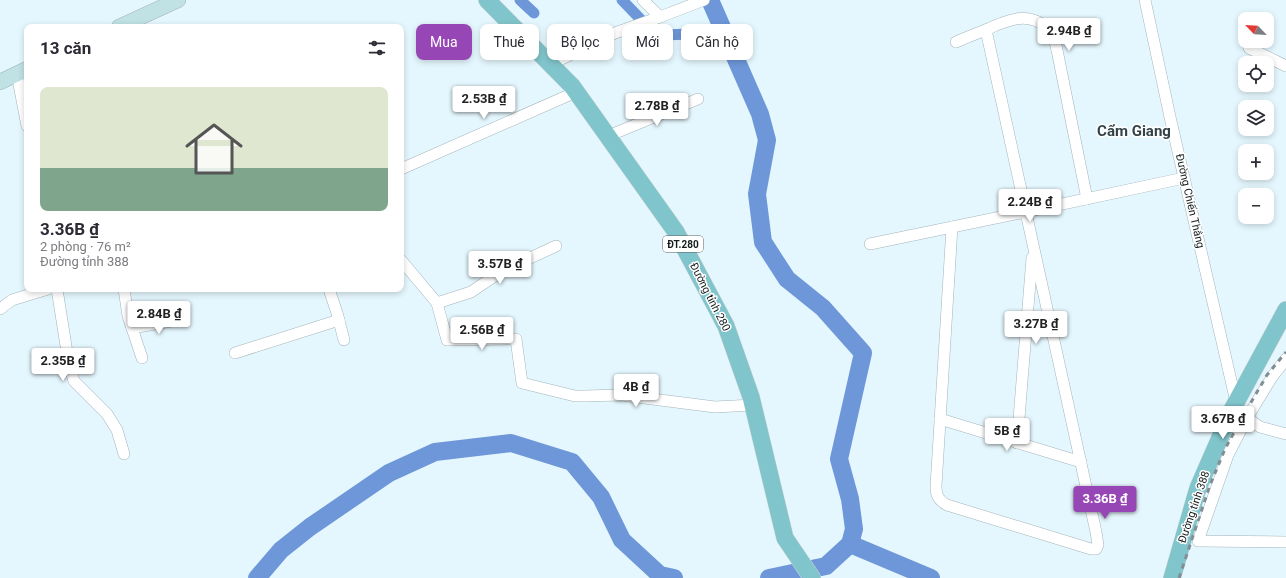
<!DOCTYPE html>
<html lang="vi">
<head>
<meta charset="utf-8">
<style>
  :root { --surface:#fff; --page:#f7f7f7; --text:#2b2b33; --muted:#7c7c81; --line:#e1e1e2; --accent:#9746b5 }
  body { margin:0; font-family:Roboto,sans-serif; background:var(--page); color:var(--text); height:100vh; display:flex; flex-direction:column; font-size:15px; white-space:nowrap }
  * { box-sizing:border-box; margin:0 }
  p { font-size:13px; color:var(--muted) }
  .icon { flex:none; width:22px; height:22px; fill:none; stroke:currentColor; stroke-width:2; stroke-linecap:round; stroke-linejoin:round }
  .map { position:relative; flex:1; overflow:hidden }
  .panel { position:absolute; left:24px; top:24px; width:380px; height:268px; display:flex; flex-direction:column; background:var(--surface); border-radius:8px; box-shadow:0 2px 6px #0003 }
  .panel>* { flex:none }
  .banner { position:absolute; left:416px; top:24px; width:380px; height:36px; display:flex; gap:8px }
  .needle { width:26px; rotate:295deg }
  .fabs { position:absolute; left:1238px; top:12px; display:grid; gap:8px }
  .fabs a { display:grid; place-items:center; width:36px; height:36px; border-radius:8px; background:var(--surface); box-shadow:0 2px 6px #0003; font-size:20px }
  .price { position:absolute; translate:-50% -34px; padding:0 9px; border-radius:4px; background:#fff; color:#222; font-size:13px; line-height:26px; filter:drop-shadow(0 1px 2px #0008) }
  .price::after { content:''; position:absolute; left:50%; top:24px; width:12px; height:9px; margin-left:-6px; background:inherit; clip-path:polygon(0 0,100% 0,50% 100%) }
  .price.on { background:var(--accent); color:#fff }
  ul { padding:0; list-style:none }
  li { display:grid; align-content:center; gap:8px; height:212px; padding:0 16px }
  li+li { border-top:1px solid var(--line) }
  li span { display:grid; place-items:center; height:124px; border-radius:8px; color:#555 }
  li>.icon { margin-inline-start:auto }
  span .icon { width:72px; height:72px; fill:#fffc; stroke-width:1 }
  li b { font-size:17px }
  h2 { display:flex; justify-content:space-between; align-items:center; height:48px; padding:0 16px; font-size:17px }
  .pill { padding:0 14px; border-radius:8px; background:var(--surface); box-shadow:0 2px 6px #0003; font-size:14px; line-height:36px }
  .pill.on { background:var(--accent); color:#fff }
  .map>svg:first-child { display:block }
</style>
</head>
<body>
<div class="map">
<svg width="1286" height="578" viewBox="0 0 1286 578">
  <rect width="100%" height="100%" fill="#e5f7fe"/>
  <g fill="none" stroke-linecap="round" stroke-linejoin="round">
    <g stroke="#6e97d9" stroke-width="11">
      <path d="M 520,0 L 534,13"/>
      <path d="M 622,0 L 650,29 L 661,35 L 692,34 L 712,37 L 729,42"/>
    </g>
    <g stroke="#6e97d9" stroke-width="18">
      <path d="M 710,0 L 760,114 L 767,140 L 757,194 L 763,242 L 787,279 L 823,308 L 863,353 L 839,459 L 850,499 L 854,529 L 850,544 L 826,566 L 769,578"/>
      <path d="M 850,544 L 931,578"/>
      <path d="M 257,578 L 281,550 L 310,527 L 389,473 L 435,452 L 511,443 L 572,462 L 601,497 L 622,540 L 660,575 L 674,578"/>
    </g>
    <defs>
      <g id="street">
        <path d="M 1145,0 L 1170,117 L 1236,402"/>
        <path d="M 660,17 L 704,0"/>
        <path d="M 956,42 C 967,37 978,33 990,28 C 998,24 1007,21 1016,19 C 1029,16 1044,22 1051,33 C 1054,38 1056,44 1057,50 L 1087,199"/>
        <path d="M 1249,48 L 1286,66"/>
        <path d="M 551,64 L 615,33 L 660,17 L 643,0"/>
        <path d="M 17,74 L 27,126"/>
        <path d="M 608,136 L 698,99"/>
        <path d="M 401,169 L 576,92"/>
        <path d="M 952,227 L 936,486 C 936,495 938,500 947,505 L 1091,549 L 1096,549 L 1098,545 L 1096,532 L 986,30"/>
        <path d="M 870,244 L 1025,212 L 1184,178"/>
        <path d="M 401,260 L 437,303 L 447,340 L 516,339 L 522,383 L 575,396 L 585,396 L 621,395 L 715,407 L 753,405"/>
        <path d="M 57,289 L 69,365 L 74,381 L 107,414 L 117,430 L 124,454"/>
        <path d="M 124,289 L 128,316 L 142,358"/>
        <path d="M 329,289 L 337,313 L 344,340"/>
        <path d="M 437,303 L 471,292 L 502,271 L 556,246"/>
        <path d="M 0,309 L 12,300 L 48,289"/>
        <path d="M 132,328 L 183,319"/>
        <path d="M 235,353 L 339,320"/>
        <path d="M 1286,359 L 1272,377 L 1247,418 L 1228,455 L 1198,541 L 1286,542"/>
        <path d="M 1241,414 L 1260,427 L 1286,434"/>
        <path d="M 940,419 L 1081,462"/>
        <path d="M 1017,443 L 1032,258"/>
      </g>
      <g id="secondary">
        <path d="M 119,27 L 178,0"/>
        <path d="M 0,82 L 27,69"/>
      </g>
      <g id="primary">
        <path d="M 487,0 L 572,86 L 676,232 L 726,326 L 751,397 L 785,538 L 812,578"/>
        <path d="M 1172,578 L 1198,488 L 1233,408 L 1286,310"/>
      </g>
    </defs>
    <use href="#street" stroke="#a3b4ba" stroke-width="12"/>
    <use href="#secondary" stroke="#a3b4ba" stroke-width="16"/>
    <use href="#primary" stroke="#d5d6d6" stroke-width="18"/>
    <use href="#street" stroke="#fff" stroke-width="11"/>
    <use href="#secondary" stroke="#c0e2e5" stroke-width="15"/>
    <use href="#primary" stroke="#80c5cb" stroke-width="17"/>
    <path stroke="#818e93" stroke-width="3" stroke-dasharray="5 5" stroke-linecap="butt" d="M 1179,578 L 1210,485 L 1225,449 L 1243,416 L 1267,375 L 1286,352"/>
  </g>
  <g text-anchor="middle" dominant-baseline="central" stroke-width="3" stroke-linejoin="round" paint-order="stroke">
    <rect fill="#fff" stroke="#5b6062" stroke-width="1" x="663" y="236" width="40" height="16" rx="3"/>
    <g font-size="10" font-weight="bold" fill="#151c1e">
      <text x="683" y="244">ĐT.280</text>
    </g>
    <g font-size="11" fill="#151c1e" stroke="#fff">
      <text transform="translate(1190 201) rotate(77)">Đường Chiến Thắng</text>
      <text transform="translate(710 297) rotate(63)">Đường tỉnh 280</text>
      <text transform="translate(1194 507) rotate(-71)">Đường tỉnh 388</text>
    </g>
    <g font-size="15" font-weight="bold" fill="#334247" stroke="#fff">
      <text x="1134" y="131">Cẩm Giang</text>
    </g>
  </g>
</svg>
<div class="fabs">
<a><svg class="needle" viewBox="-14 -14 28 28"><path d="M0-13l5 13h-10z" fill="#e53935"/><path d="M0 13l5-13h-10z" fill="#7c7c81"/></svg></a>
<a><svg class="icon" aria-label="locate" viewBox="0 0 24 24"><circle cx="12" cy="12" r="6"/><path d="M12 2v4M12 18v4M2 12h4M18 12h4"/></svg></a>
<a><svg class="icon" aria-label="layers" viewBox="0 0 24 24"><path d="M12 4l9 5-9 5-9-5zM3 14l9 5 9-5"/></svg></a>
<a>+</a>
<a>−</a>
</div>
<b class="price" style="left:1069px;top:52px">2.94B ₫</b>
<b class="price" style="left:484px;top:120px">2.53B ₫</b>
<b class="price" style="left:657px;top:127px">2.78B ₫</b>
<b class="price" style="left:1030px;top:223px">2.24B ₫</b>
<b class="price" style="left:500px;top:285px">3.57B ₫</b>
<b class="price" style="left:159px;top:335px">2.84B ₫</b>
<b class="price" style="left:1036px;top:345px">3.27B ₫</b>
<b class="price" style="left:482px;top:351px">2.56B ₫</b>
<b class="price" style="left:63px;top:382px">2.35B ₫</b>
<b class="price" style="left:636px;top:408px">4B ₫</b>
<b class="price" style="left:1223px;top:440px">3.67B ₫</b>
<b class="price" style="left:1007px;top:452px">5B ₫</b>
<b class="price on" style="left:1105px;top:520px">3.36B ₫</b>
<div class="banner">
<a class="pill on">Mua</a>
<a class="pill">Thuê</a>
<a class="pill">Bộ lọc</a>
<a class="pill">Mới</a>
<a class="pill">Căn hộ</a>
</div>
<section class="panel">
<h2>13 căn<svg class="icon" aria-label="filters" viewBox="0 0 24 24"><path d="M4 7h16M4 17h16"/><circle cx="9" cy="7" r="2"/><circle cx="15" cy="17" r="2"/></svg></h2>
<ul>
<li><span style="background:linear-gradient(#dfe7d0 65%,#7fa58c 0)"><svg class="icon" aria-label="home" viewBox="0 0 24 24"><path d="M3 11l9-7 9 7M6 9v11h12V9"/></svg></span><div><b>3.36B ₫</b><p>2 phòng · 76 m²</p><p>Đường tỉnh 388</p></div></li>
</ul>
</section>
</div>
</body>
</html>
